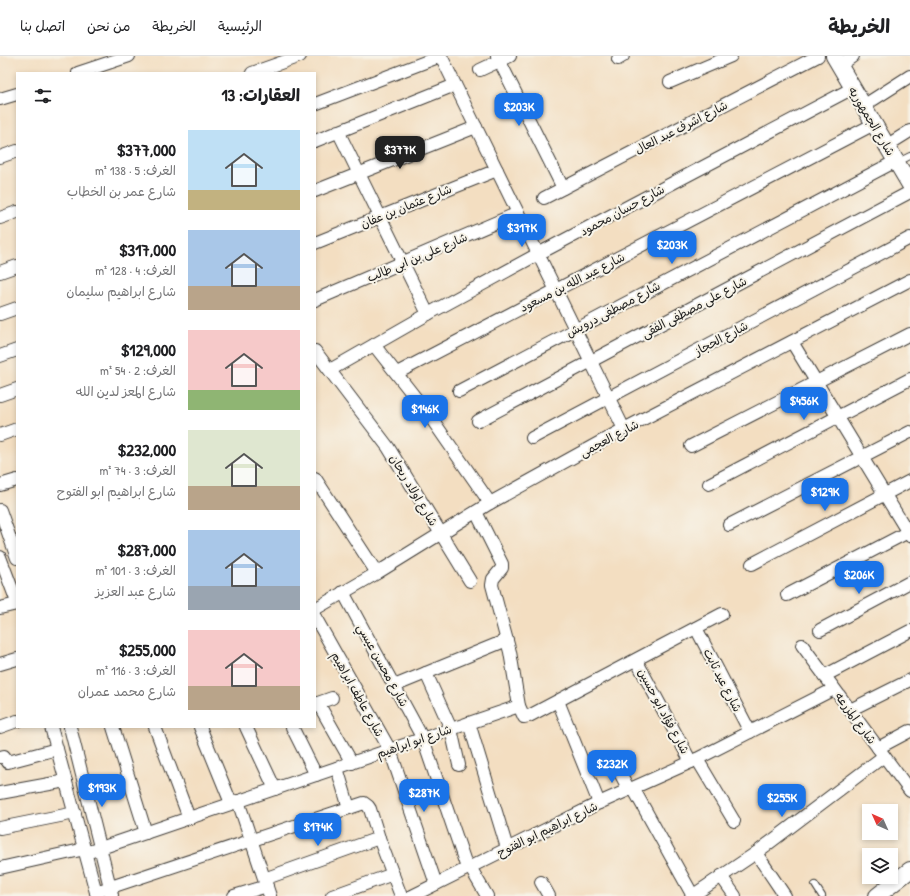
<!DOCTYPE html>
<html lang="ar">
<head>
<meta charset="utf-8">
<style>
  :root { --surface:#fff; --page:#f6f6f6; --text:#202124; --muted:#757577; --line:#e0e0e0; --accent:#1a73e8 }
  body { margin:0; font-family:"Patrick Hand","Playpen Sans Arabic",sans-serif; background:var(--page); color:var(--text); direction:rtl; height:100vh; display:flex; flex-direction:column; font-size:15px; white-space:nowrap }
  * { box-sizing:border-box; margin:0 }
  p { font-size:13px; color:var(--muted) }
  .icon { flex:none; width:22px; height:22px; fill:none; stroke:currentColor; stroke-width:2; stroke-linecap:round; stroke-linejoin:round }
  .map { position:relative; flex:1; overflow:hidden; direction:ltr }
  .sheet { position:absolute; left:16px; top:16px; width:300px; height:656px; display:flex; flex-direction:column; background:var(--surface); border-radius:0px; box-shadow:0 2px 6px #0003; direction:rtl }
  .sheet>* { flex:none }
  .needle { width:26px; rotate:315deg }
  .fabs { position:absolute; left:862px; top:748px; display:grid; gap:8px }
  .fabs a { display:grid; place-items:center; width:36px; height:36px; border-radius:0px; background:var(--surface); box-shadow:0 2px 6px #0003; font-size:20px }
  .price { position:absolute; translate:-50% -34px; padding:0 9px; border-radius:8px; background:var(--accent); color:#fff; font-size:13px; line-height:26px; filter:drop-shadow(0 1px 2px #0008) }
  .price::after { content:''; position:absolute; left:50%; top:24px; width:12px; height:9px; margin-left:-6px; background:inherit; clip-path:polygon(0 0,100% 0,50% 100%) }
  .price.active { background:#222; color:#fff }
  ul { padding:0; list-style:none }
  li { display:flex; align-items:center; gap:12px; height:100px; padding:0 16px }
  li span { display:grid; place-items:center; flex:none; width:112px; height:80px; border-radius:0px; color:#555 }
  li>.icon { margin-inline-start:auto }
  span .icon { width:48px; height:48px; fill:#fffc; stroke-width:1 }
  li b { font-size:17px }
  h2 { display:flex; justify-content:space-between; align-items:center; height:48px; padding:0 16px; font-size:17px }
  header { display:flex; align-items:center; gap:24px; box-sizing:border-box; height:56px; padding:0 20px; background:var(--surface); border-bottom:1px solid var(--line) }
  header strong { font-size:19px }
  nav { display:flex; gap:22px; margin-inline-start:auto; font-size:14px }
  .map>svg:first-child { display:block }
</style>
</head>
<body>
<header>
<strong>الخريطة</strong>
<nav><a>الرئيسية</a><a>الخريطة</a><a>من نحن</a><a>اتصل بنا</a></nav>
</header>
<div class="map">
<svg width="910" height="840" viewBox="0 0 910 840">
  <rect width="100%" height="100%" fill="#f7f3e8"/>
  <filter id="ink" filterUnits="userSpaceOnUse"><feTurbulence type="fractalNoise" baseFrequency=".025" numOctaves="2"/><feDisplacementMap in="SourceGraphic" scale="8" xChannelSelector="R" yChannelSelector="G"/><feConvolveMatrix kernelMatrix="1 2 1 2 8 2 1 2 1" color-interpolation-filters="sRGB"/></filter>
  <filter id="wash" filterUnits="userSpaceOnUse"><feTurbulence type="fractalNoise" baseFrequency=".012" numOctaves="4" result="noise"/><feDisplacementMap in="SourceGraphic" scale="16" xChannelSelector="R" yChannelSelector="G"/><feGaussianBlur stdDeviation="0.9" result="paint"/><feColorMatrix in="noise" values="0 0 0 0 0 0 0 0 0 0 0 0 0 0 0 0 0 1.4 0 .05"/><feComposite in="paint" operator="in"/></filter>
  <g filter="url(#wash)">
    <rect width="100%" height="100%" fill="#f3dec1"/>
  </g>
  <g filter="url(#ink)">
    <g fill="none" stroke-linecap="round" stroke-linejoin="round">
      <defs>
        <g id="lane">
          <path d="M 904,103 L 910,100"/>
          <path d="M 815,829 L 822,840"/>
        </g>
        <g id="street">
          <path d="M 441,0 L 624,373"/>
          <path d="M 497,0 L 563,132"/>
          <path d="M 618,3 L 623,0"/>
          <path d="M 846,5 L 853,0"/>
          <path d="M 480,14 L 510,0"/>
          <path d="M 78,17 L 129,0"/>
          <path d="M 252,17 L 300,0"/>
          <path d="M 670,26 L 731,0"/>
          <path d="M 0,43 L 17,38"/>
          <path d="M 871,45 L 910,20"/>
          <path d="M 315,48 L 441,0"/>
          <path d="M 338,75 L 428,258"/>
          <path d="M 315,85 L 455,29"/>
          <path d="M 894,85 L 910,75"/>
          <path d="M 0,101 L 17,95"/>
          <path d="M 315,135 L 476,71"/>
          <path d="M 544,142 L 818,0"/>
          <path d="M 0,162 L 17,156"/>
          <path d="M 315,187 L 497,114"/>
          <path d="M 0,216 L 17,210"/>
          <path d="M 315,244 L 518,157"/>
          <path d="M 0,258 L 17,252"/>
          <path d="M 792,286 L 910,480"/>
          <path d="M 374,289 L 429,359 L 490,447"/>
          <path d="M 315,295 L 388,391 L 470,525"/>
          <path d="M 0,300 L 17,294"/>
          <path d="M 330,314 L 428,258 L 538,198 L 853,32"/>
          <path d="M 397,317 L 874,68"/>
          <path d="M 459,335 L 896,105"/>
          <path d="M 0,339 L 17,333"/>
          <path d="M 478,365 L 910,136"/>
          <path d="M 0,379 L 17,373"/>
          <path d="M 532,382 L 910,182"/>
          <path d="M 691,390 L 910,278"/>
          <path d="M 315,422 L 377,517"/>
          <path d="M 709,428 L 910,323"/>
          <path d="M 0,429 L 17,424"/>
          <path d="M 0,454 L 17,502"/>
          <path d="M 476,456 L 502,508 L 502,512 L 493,523 L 492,529 L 510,596 L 519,650 L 524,661 L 529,660 L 722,558"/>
          <path d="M 729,469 L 910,376"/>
          <path d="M 0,501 L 17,546"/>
          <path d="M 752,508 L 910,425"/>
          <path d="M 343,536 L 423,683 L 467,812"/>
          <path d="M 787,539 L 910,475"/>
          <path d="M 0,552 L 17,548"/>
          <path d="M 315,553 L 377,517 L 490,447 L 624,373 L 910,224"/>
          <path d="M 315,561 L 390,694 L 436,828"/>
          <path d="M 696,572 L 750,676"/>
          <path d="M 820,574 L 910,526"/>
          <path d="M 802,589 L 910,735"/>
          <path d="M 636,604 L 691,706"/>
          <path d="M 0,608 L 17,603"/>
          <path d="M 426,617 L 451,673 L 459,709"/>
          <path d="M 824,620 L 910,575"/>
          <path d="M 394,630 L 507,584"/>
          <path d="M 558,645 L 599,747"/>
          <path d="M 318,647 L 352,707"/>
          <path d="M 315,648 L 332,642"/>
          <path d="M 850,654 L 910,624"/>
          <path d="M 469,667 L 507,792"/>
          <path d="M 0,671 L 17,665"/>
          <path d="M 51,671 L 97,840"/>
          <path d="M 70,671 L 112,839"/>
          <path d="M 113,671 L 146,777"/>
          <path d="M 155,671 L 189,762"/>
          <path d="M 200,671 L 231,747"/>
          <path d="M 246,671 L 275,733"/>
          <path d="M 292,671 L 316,719"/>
          <path d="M 878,692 L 910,675"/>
          <path d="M 0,701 L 4,700 L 8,706 L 57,693"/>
          <path d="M 697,703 L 734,765"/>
          <path d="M 617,711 L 629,734"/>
          <path d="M 337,712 L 349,752"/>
          <path d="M 633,732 L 693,840"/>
          <path d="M 0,737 L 66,725"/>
          <path d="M 238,745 L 270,840"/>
          <path d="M 0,772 L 75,757"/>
          <path d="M 86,797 L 519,650"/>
          <path d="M 756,797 L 785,840"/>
          <path d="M 470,811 L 487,840"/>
          <path d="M 0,812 L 85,793"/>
          <path d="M 721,820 L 735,840"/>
          <path d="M 264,823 L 379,782"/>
          <path d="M 541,826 L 549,840"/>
          <path d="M 96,836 L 364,747 L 368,750 L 370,753 L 379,782 L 401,840"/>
          <path d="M 234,840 L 267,830"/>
          <path d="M 332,840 L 393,818"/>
          <path d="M 412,840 L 599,747 L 691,706 L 834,633"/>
          <path d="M 692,840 L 756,797 L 884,700"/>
        </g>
        <g id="secondary">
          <path d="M 834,0 L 910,129"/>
          <path d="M 877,840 L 910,814"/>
        </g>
      </defs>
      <use href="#lane" stroke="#3c3935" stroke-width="8"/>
      <use href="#street" stroke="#3c3935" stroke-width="14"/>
      <use href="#secondary" stroke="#3c3935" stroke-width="18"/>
      <use href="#lane" stroke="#fff" stroke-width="6"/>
      <use href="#street" stroke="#fff" stroke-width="12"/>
      <use href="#secondary" stroke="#fff" stroke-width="16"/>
    </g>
  </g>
  <g text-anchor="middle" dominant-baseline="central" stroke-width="4" stroke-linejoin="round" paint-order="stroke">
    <g font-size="12" fill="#1c1c1c" stroke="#f7f3e8">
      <text transform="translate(872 65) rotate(59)">شارع الجمهوريه</text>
      <text transform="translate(681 71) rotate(-27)">شارع اشرف عبد العال</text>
      <text transform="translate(406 150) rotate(-22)">شارع عثمان بن عفان</text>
      <text transform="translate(622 154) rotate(-28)">شارع حسان محمود</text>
      <text transform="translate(417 201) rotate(-23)">شارع على بن ابى طالب</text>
      <text transform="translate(572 226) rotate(-27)">شارع عبد الله بن مسعود</text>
      <text transform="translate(694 251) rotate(-28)">شارع على مصطفى الفقى</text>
      <text transform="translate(613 253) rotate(-28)">شارع مصطفى درويش</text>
      <text transform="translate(721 282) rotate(-28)">شارع الحجاز</text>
      <text transform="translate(609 382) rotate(-28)">شارع العجمى</text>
      <text transform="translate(414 434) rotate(59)">شارع اولاد ريحان</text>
      <text transform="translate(383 609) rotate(61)">شارع محسن عيسي</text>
      <text transform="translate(723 624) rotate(63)">شارع عيد ثابت</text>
      <text transform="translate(358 638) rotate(61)">شارع عاطف ابراهيم</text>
      <text transform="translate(664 655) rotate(62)">شارع فؤاد ابو حسين</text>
      <text transform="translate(856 662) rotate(54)">شارع المزرعه</text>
      <text transform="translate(414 685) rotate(-19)">شارع ابو ابراهيم</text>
      <text transform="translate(547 773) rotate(-26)">شارع ابراهيم ابو الفتوح</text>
    </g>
  </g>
</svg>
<div class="fabs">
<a><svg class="needle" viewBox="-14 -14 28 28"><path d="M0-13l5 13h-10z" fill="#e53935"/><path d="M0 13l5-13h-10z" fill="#757577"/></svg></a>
<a><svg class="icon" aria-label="layers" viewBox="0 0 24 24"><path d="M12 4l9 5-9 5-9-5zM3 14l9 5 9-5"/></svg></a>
</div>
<b class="price" style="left:519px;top:71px">$203K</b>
<b class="price active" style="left:400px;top:114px">$377K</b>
<b class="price" style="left:522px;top:192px">$317K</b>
<b class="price" style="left:672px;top:209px">$203K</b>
<b class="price" style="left:804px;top:365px">$456K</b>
<b class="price" style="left:425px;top:373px">$146K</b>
<b class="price" style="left:825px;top:456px">$129K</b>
<b class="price" style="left:859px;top:539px">$206K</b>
<b class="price" style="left:612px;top:728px">$232K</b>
<b class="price" style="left:102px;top:752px">$193K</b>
<b class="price" style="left:424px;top:757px">$287K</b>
<b class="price" style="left:782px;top:762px">$255K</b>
<b class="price" style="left:318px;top:791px">$174K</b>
<section class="sheet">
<h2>العقارات: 13<svg class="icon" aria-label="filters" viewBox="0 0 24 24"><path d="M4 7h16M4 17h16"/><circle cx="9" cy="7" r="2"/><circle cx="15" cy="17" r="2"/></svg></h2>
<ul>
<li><span style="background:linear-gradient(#bfe0f5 75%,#c2b280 0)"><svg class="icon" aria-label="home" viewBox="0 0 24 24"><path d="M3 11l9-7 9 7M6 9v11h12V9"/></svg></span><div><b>$377,000</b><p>الغرف: 5 · 138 m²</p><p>شارع عمر بن الخطاب</p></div></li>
<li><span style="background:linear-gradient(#a9c7e8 70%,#b9a48a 0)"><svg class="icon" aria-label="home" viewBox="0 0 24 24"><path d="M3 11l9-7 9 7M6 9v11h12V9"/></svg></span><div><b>$317,000</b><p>الغرف: 4 · 128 m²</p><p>شارع ابراهيم سليمان</p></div></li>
<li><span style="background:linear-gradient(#f6c9c9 75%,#8fb573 0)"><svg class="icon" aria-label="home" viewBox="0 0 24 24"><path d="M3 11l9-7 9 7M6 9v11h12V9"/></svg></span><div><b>$129,000</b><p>الغرف: 2 · 54 m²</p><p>شارع المعز لدين الله</p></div></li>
<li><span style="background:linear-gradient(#dfe7d0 70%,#b9a48a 0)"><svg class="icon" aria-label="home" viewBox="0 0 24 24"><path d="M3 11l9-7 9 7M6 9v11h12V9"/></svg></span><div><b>$232,000</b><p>الغرف: 3 · 74 m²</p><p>شارع ابراهيم ابو الفتوح</p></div></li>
<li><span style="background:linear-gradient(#a9c7e8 70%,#9aa5b1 0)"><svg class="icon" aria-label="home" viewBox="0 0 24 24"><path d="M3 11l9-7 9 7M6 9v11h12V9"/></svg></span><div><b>$287,000</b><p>الغرف: 3 · 101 m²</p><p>شارع عبد العزيز</p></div></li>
<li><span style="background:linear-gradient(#f6c9c9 70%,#b9a48a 0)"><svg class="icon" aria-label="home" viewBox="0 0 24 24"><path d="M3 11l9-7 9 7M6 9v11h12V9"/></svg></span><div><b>$255,000</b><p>الغرف: 3 · 116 m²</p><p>شارع محمد عمران</p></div></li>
</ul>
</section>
</div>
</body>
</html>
